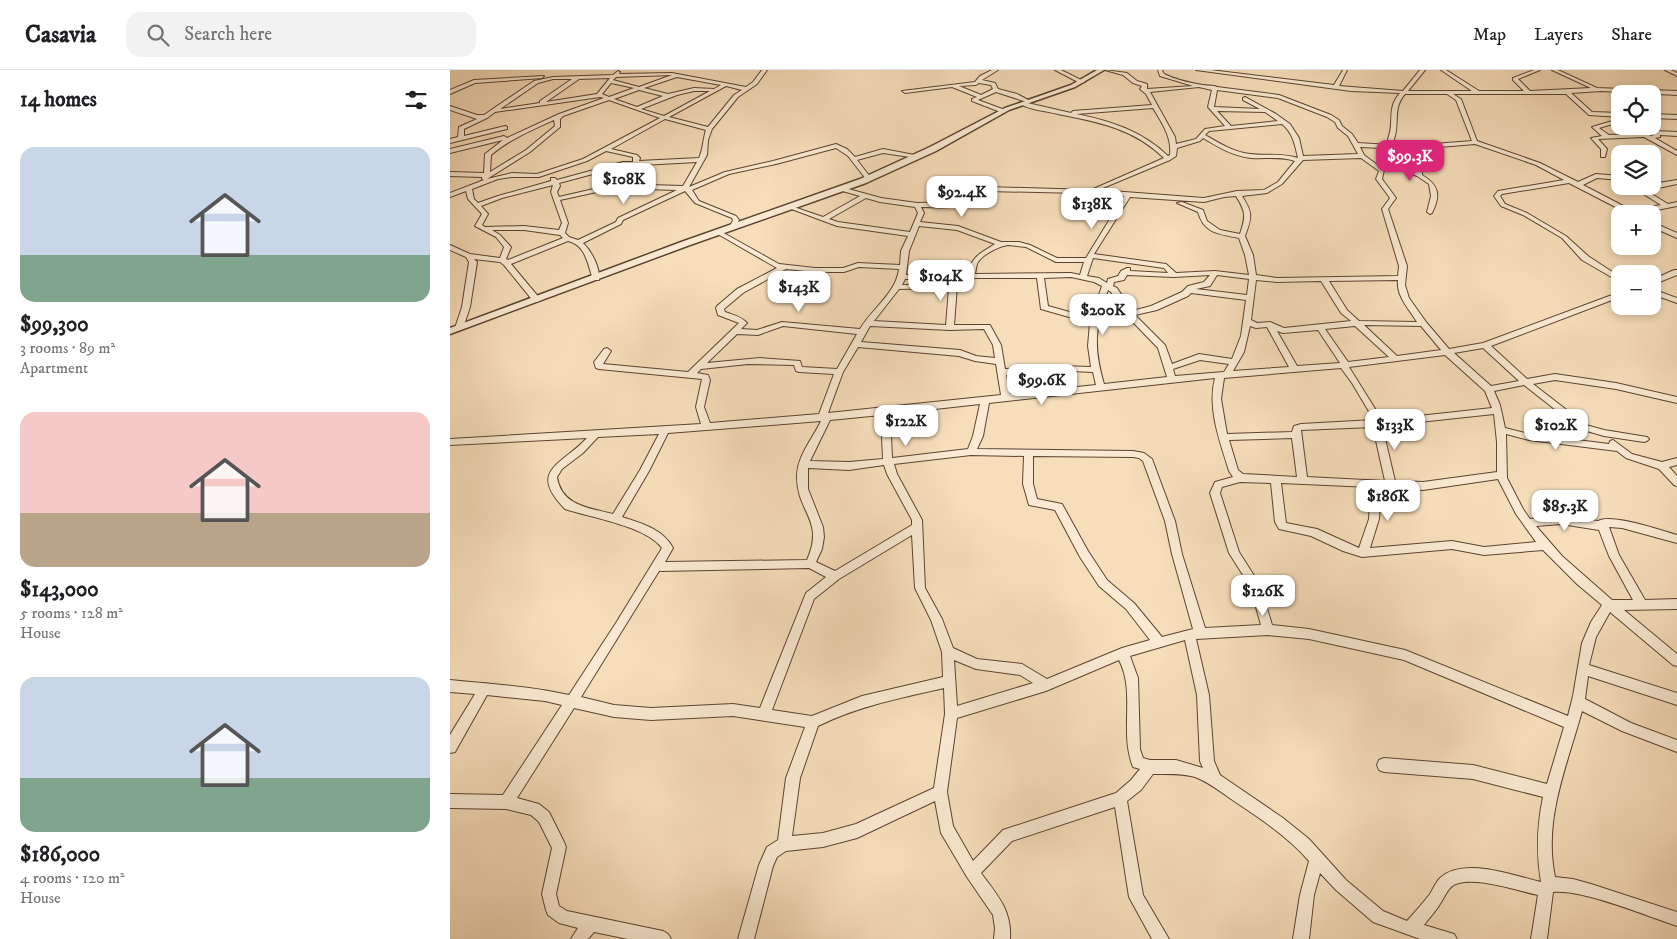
<!DOCTYPE html>
<html lang="en">
<head>
<meta charset="utf-8">
<style>
  :root { --surface:#fff; --page:#f2f2f2; --text:#202124; --muted:#757577; --line:#e0e0e0; --accent:#db2777 }
  body { margin:0; font-family:"IM FELL DW Pica",serif; background:var(--page); color:var(--text); height:100vh; display:flex; flex-direction:column; font-size:19px; white-space:nowrap }
  * { box-sizing:border-box; margin:0 }
  p { font-size:16px; color:var(--muted) }
  .icon { flex:none; width:28px; height:28px; fill:none; stroke:currentColor; stroke-width:2; stroke-linecap:round; stroke-linejoin:round }
  .map { position:relative; flex:1; overflow:hidden }
  .details { display:flex; flex-direction:column; background:var(--surface); width:450px }
  .details>* { flex:none }
  .controls { position:absolute; left:1161px; top:15px; display:grid; gap:10px }
  .controls a { display:grid; place-items:center; width:50px; height:50px; border-radius:10px; background:var(--surface); box-shadow:0 2px 8px #0003; font-size:25px }
  .price { position:absolute; translate:-50% -42px; padding:0 11px; border-radius:10px; background:#fff; color:#222; font-size:16px; line-height:32px; filter:drop-shadow(0 1px 2px #0008) }
  .price::after { content:''; position:absolute; left:50%; top:30px; width:15px; height:11px; margin-left:-8px; background:inherit; clip-path:polygon(0 0,100% 0,50% 100%) }
  .price.active { background:var(--accent); color:#fff }
  ul { padding:0; list-style:none }
  li { display:grid; align-content:center; gap:10px; height:265px; padding:0 20px }
  li span { display:grid; place-items:center; height:155px; border-radius:15px; color:#555 }
  li>.icon { margin-inline-start:auto }
  span .icon { width:90px; height:90px; fill:#fffc; stroke-width:1 }
  li b { font-size:21px }
  h2 { display:flex; justify-content:space-between; align-items:center; height:60px; padding:0 20px; font-size:21px }
  header { display:flex; align-items:center; gap:30px; box-sizing:border-box; height:70px; padding:0 25px; background:var(--surface); border-bottom:1px solid var(--line) }
  header strong { font-size:24px }
  nav { display:flex; gap:28px; margin-inline-start:auto; font-size:18px }
  .search { width:350px; height:45px; background:var(--page); display:flex; align-items:center; gap:12px; box-sizing:border-box; padding:0 18px; border-radius:15px; color:var(--muted); font-size:19px }
  main { display:flex; flex:1; min-height:0 }
  .map>svg:first-child { display:block }
</style>
</head>
<body>
<header>
<strong>Casavia</strong>
<div class="search"><svg class="icon" aria-label="search" viewBox="0 0 24 24"><circle cx="10" cy="10" r="6"/><path d="M15 15l6 6"/></svg>Search here</div>
<nav><a>Map</a><a>Layers</a><a>Share</a></nav>
</header>
<main>
<section class="details">
<h2>14 homes<svg class="icon" aria-label="filters" viewBox="0 0 24 24"><path d="M4 7h16M4 17h16"/><circle cx="9" cy="7" r="2"/><circle cx="15" cy="17" r="2"/></svg></h2>
<ul>
<li><span style="background:linear-gradient(#c9d6e8 70%,#7fa58c 0)"><svg class="icon" aria-label="home" viewBox="0 0 24 24"><path d="M3 11l9-7 9 7M6 9v11h12V9"/></svg></span><div><b>$99,300</b><p>3 rooms · 89 m²</p><p>Apartment</p></div></li>
<li><span style="background:linear-gradient(#f6c9c9 65%,#b9a48a 0)"><svg class="icon" aria-label="home" viewBox="0 0 24 24"><path d="M3 11l9-7 9 7M6 9v11h12V9"/></svg></span><div><b>$143,000</b><p>5 rooms · 128 m²</p><p>House</p></div></li>
<li><span style="background:linear-gradient(#c9d6e8 65%,#7fa58c 0)"><svg class="icon" aria-label="home" viewBox="0 0 24 24"><path d="M3 11l9-7 9 7M6 9v11h12V9"/></svg></span><div><b>$186,000</b><p>4 rooms · 120 m²</p><p>House</p></div></li>
</ul>
</section>
<div class="map">
<svg width="1227" height="869" viewBox="0 0 1227 869">
  <rect width="100%" height="100%" fill="#f7debb"/>
  <filter id="stains"><feTurbulence type="fractalNoise" baseFrequency=".004" numOctaves="4"/><feColorMatrix values="0 0 0 0 .2 0 0 0 0 .09 0 0 0 0 .02 0 0 0 .5 -.17"/></filter>
  <radialGradient id="worn" r=".72"><stop offset=".6" stop-color="#630" stop-opacity="0"/><stop offset="1" stop-color="#630" stop-opacity=".3"/></radialGradient>
  <g fill="none" stroke-linecap="round" stroke-linejoin="round">
    <defs>
      <g id="minor">
        <path d="M 312,0 L 317,0 L 307,14 L 288,27 L 262,59 L 258,70 L 257,85 L 239,117 L 275,102 L 323,91 L 386,74 L 397,79 L 405,87 L 433,79 L 470,86 L 467,88 L 433,83 L 407,90 L 421,108 L 418,110 L 416,109 L 398,86 L 386,78 L 326,94 L 279,104 L 242,120 L 249,131 L 286,146 L 289,150 L 284,159 L 282,160 L 279,158 L 283,150 L 282,148 L 245,133 L 235,121 L 173,150 L 171,154 L 133,173 C 142,182 150,197 149,210 L 143,210 C 138,195 136,175 118,171 L 61,194 L 91,230 L 87,232 L 84,232 L 54,195 L 50,192 L 24,189 L 27,192 L 20,237 L 13,258 L 9,260 L 6,260 L 5,258 L 12,237 L 19,192 L 16,187 L 0,180 L 0,175 L 20,184 L 50,188 L 54,177 L 46,167 L 25,156 L 32,144 L 18,129 L 16,121 L 0,127 L 0,123 L 34,110 L 32,109 L 32,107 L 0,106 L 0,102 L 34,103 L 35,84 L 53,70 L 0,83 L 0,79 L 54,66 L 57,68 L 109,44 L 154,28 L 150,27 L 45,42 L 37,48 L 14,59 L 14,66 L 55,56 L 57,57 L 57,59 L 0,73 L 0,69 L 8,67 L 9,57 L 27,49 L 0,40 L 0,36 L 27,45 L 34,45 L 84,11 L 103,7 L 163,5 L 168,1 L 170,2 L 169,4 L 222,3 L 296,17 L 303,12 ZM 222,5 L 189,17 L 163,10 L 166,7 ZM 227,7 L 271,15 L 264,19 L 244,18 L 218,24 L 194,18 ZM 160,8 L 147,24 L 96,32 L 129,9 ZM 103,9 L 122,9 L 90,31 L 90,33 L 50,39 L 88,13 ZM 161,13 L 184,18 L 159,27 L 152,24 ZM 276,16 L 292,20 L 284,25 L 258,57 L 219,47 ZM 189,20 L 213,26 L 187,37 L 164,29 ZM 244,21 L 260,21 L 214,46 L 191,39 L 227,25 ZM 159,30 L 210,48 L 133,89 L 87,104 L 62,103 L 37,109 L 80,82 L 110,57 L 110,49 L 113,46 ZM 215,49 L 256,60 C 253,69 253,80 249,88 L 189,91 L 190,88 L 187,85 L 161,79 ZM 104,50 L 105,56 L 76,80 L 40,102 L 41,85 C 60,69 82,60 104,50 ZM 156,81 L 183,87 L 183,92 L 173,92 L 107,110 L 105,108 L 101,108 L 101,111 L 48,126 L 28,133 L 24,129 L 22,119 L 48,109 L 62,107 L 89,107 L 137,91 ZM 247,92 L 233,116 L 165,114 L 109,127 L 107,122 L 110,116 L 109,113 L 173,96 ZM 103,115 L 101,122 L 112,153 L 109,160 L 74,156 L 35,157 L 32,155 L 38,144 L 31,136 L 52,128 ZM 165,118 L 227,120 L 168,148 L 166,152 L 128,170 L 119,167 L 115,163 L 118,153 L 110,130 ZM 42,160 L 74,160 L 110,165 L 113,168 L 58,190 L 56,189 L 61,177 L 50,165 Z"/>
        <path d="M 542,0 L 548,0 L 532,10 L 545,13 L 548,19 L 567,24 L 580,31 L 580,33 L 546,22 L 528,30 L 555,40 L 556,41 L 553,43 L 522,31 L 522,29 L 527,27 L 502,17 L 455,23 L 452,21 L 525,12 L 530,6 ZM 529,13 L 541,15 L 543,19 L 531,25 L 509,16 L 526,15 Z"/>
        <path d="M 605,0 L 611,0 L 635,12 L 630,13 Z"/>
        <path d="M 655,0 L 677,3 L 687,11 L 697,14 L 697,19 L 743,16 L 710,6 L 708,0 L 712,0 L 714,4 C 726,10 740,13 753,15 C 758,16 764,15 767,17 L 829,25 L 881,45 L 889,50 L 892,56 L 902,64 L 908,73 L 940,75 L 938,69 C 945,52 936,39 950,23 L 901,21 L 746,0 L 760,0 L 884,15 L 893,0 L 897,0 L 889,16 L 953,21 L 970,0 L 975,0 L 958,21 L 1022,21 L 991,0 L 996,0 L 1029,21 L 1074,21 L 1063,10 L 1063,8 L 1084,0 L 1090,0 L 1068,9 L 1080,21 L 1141,18 L 1102,0 L 1108,0 L 1147,18 L 1227,21 L 1227,25 L 1151,21 L 1121,23 L 1142,42 L 1170,43 L 1170,47 L 1139,45 L 1116,24 L 1003,24 L 1011,29 L 1027,71 L 1090,93 L 1128,112 L 1146,104 L 1170,106 L 1170,110 L 1147,108 L 1133,115 L 1181,140 L 1211,135 L 1195,125 L 1193,119 L 1196,116 L 1202,116 L 1202,114 L 1227,110 L 1227,114 L 1199,120 L 1200,123 L 1218,134 L 1227,132 L 1227,136 L 1187,144 L 1179,144 L 1119,113 L 1052,124 L 1050,126 L 1055,134 L 1077,143 L 1116,166 L 1138,186 L 1170,207 L 1170,212 L 1132,190 L 1112,168 L 1073,145 L 1051,136 L 1044,126 L 1048,121 L 1114,110 L 1086,95 L 1025,74 L 978,78 L 979,81 L 973,92 L 972,105 C 989,115 991,125 982,143 L 980,144 L 977,142 L 981,126 L 979,114 L 967,106 L 948,99 L 946,91 L 947,83 L 952,79 L 910,77 L 914,85 L 934,100 L 932,109 L 946,128 L 938,139 L 957,196 L 955,215 L 959,228 L 976,252 L 999,279 L 1033,273 L 1170,222 L 1170,227 L 1041,276 L 1077,309 L 1105,304 L 1166,313 L 1227,327 L 1227,333 L 1166,319 L 1105,310 L 1083,314 L 1136,355 L 1154,360 L 1197,367 L 1199,369 L 1197,371 L 1194,372 L 1154,366 L 1130,359 L 1074,315 L 1044,321 L 1050,335 L 1055,358 L 1079,364 L 1159,374 L 1160,371 L 1163,370 L 1182,384 L 1212,392 L 1227,388 L 1227,395 L 1219,397 L 1227,406 L 1227,416 L 1224,415 L 1209,399 L 1176,388 L 1167,381 L 1079,370 L 1056,364 L 1057,408 L 1073,439 L 1080,449 L 1111,446 L 1148,451 C 1161,443 1210,460 1227,465 L 1227,473 L 1172,458 L 1159,457 L 1169,485 L 1195,530 L 1227,529 L 1227,539 L 1174,540 L 1227,584 L 1227,596 L 1223,595 L 1160,542 L 1146,567 L 1139,595 L 1227,623 L 1227,635 L 1138,606 L 1135,629 L 1181,653 L 1227,670 L 1227,682 L 1172,661 L 1132,641 C 1117,696 1093,749 1105,807 L 1123,809 L 1141,814 L 1227,842 L 1227,856 C 1197,846 1132,819 1103,822 L 1097,869 L 1081,869 L 1088,825 C 1068,821 1017,803 1001,817 C 996,822 994,828 990,834 C 986,841 979,848 974,855 L 1004,864 L 1007,869 L 970,869 L 923,852 L 886,820 L 870,803 L 864,825 L 859,869 L 843,869 L 850,825 L 859,791 C 838,767 811,749 784,731 C 772,723 759,712 745,707 C 732,703 717,704 703,704 L 691,720 L 677,731 L 693,825 L 719,869 L 702,869 L 679,827 L 665,737 L 562,771 L 531,803 C 547,825 562,840 560,869 L 544,869 L 545,858 L 543,845 L 517,807 L 491,763 L 485,731 L 407,768 L 373,777 L 336,781 L 327,787 L 323,796 L 304,869 L 288,869 L 309,795 L 317,777 L 328,770 L 336,708 L 355,657 L 283,646 L 201,650 L 164,647 L 124,638 L 67,728 L 89,734 L 99,742 L 114,772 L 116,777 L 106,824 L 109,836 L 117,841 L 213,861 L 218,864 L 221,869 L 178,869 L 144,862 L 138,869 L 121,869 L 128,858 L 109,853 L 98,845 L 96,840 L 92,824 L 102,778 L 89,752 L 81,745 L 56,739 L 0,738 L 0,724 L 53,725 L 112,635 L 95,631 L 37,625 L 5,682 L 0,683 L 0,665 L 25,624 L 0,622 L 0,610 C 40,614 80,616 119,625 L 166,553 L 212,478 C 196,456 142,448 115,439 C 77,400 112,395 137,368 L 0,375 L 0,369 L 251,354 L 246,337 L 252,309 L 149,299 L 146,298 L 144,292 L 154,279 L 157,278 L 161,281 L 153,294 L 238,302 L 289,253 L 268,245 L 266,238 L 267,236 L 287,219 L 327,198 L 266,163 L 266,161 L 270,161 L 329,194 L 365,198 L 393,198 L 408,193 L 450,195 L 451,181 L 458,166 L 387,156 L 336,137 L 341,136 L 373,147 L 410,126 L 389,120 L 389,118 L 391,117 L 431,128 L 467,133 L 509,132 L 527,120 L 537,117 L 641,120 L 714,88 C 683,58 648,52 608,44 C 596,41 581,40 570,34 L 573,32 L 621,43 L 623,41 L 702,35 L 696,24 L 690,19 L 692,16 L 683,13 L 673,5 ZM 749,17 L 762,20 L 758,37 L 775,56 L 755,59 L 746,69 L 726,74 L 725,67 L 700,22 ZM 767,20 L 828,28 L 877,47 L 885,52 L 888,58 L 898,66 L 908,84 L 853,86 L 849,68 L 840,54 L 826,44 L 795,27 L 793,28 L 793,30 L 810,39 L 764,37 ZM 955,24 L 997,24 L 1006,30 L 1022,71 L 958,76 L 946,76 L 944,69 C 950,53 942,39 955,24 ZM 703,38 C 712,53 722,67 720,85 L 718,86 C 692,61 661,51 626,44 ZM 767,41 L 815,42 L 828,51 L 781,56 ZM 832,54 C 843,63 845,75 848,88 C 832,83 816,86 800,84 C 783,82 769,73 755,65 L 759,61 ZM 753,68 C 768,77 783,86 801,88 C 816,89 830,86 845,91 L 828,112 L 814,120 L 787,121 L 754,128 L 648,120 L 720,90 L 726,86 L 727,78 L 750,71 ZM 972,78 L 973,81 L 967,92 L 966,102 L 954,98 L 952,91 L 953,84 L 959,80 ZM 911,88 L 929,101 L 926,109 L 940,128 L 932,139 L 949,196 L 948,206 L 827,208 L 806,205 L 803,185 L 795,166 C 802,147 803,143 792,126 L 817,123 L 832,114 L 853,90 ZM 537,121 L 630,123 L 674,126 L 636,188 L 607,188 L 580,175 L 569,172 L 551,172 L 508,156 L 470,152 L 474,143 L 471,137 C 484,137 500,139 512,135 C 522,133 527,123 537,121 ZM 786,126 C 796,142 796,146 790,164 L 770,160 L 757,151 L 753,140 L 732,132 L 727,133 L 748,142 C 754,164 770,164 789,168 L 795,185 L 799,205 L 765,201 L 726,203 L 716,194 L 644,184 L 680,127 L 754,132 L 774,127 ZM 416,128 L 430,132 L 465,137 L 468,143 L 460,162 L 388,152 L 379,149 ZM 469,156 L 507,160 L 545,174 C 529,184 523,186 517,204 L 456,205 L 459,181 ZM 558,175 L 576,177 L 606,192 L 634,192 L 630,205 L 621,203 L 525,204 C 526,200 526,195 528,192 C 533,184 550,176 558,175 ZM 643,188 L 714,198 L 718,203 L 680,201 L 680,198 L 677,198 L 671,201 L 668,206 L 658,209 L 657,213 L 649,208 L 637,206 ZM 409,197 L 449,199 C 446,223 422,239 410,259 L 332,252 L 307,260 L 291,259 L 297,253 C 291,246 283,245 275,242 L 274,239 L 293,223 L 336,199 L 365,202 L 394,202 ZM 677,205 L 724,207 L 760,205 L 754,212 L 738,216 L 732,222 L 701,236 L 682,241 L 667,218 L 663,216 L 664,212 L 674,210 ZM 767,205 L 799,209 L 797,225 L 746,219 L 760,216 ZM 621,207 L 644,212 L 652,216 L 641,248 L 598,236 L 594,208 ZM 517,208 L 587,208 L 591,239 L 640,253 L 638,276 L 641,297 L 610,296 L 555,299 L 551,275 L 540,255 L 504,255 L 507,216 L 506,209 L 500,209 L 499,214 L 452,215 L 455,209 ZM 806,210 L 827,212 L 871,211 L 891,243 L 901,251 L 834,258 L 820,252 L 807,253 L 801,250 ZM 948,210 C 946,226 959,239 967,252 L 909,251 L 897,240 L 879,211 ZM 499,218 L 496,255 L 424,251 L 449,219 ZM 658,220 L 661,222 L 677,246 L 708,278 L 717,307 L 654,314 C 643,276 645,257 658,220 ZM 741,223 L 796,230 L 791,266 L 782,289 L 749,284 L 722,294 L 715,275 L 685,245 L 707,240 L 738,226 ZM 914,255 L 971,256 L 991,280 L 947,286 ZM 333,256 L 407,264 L 387,299 L 352,297 L 350,291 L 310,288 L 257,293 L 287,264 L 308,265 ZM 420,256 L 500,260 L 534,259 L 543,275 L 545,288 L 526,286 L 510,280 L 411,272 ZM 800,256 L 806,258 L 817,257 L 839,297 L 783,301 L 794,282 ZM 905,256 L 939,287 L 898,292 L 875,259 ZM 868,260 L 890,293 L 847,296 L 827,261 L 833,263 ZM 408,277 L 509,286 L 525,291 L 546,294 L 551,325 L 378,343 L 393,302 ZM 1033,278 L 1069,311 L 1041,316 L 1004,283 ZM 995,285 L 1035,321 L 1042,338 L 932,350 L 899,297 ZM 750,290 L 779,294 L 774,302 L 725,306 L 723,299 ZM 298,294 L 344,295 L 346,301 L 349,302 L 384,304 L 369,344 L 260,353 L 254,337 L 260,310 L 258,305 L 247,303 L 251,299 ZM 891,298 L 902,313 L 924,350 L 851,354 L 844,356 L 842,362 L 777,364 L 771,329 L 774,308 ZM 622,301 L 643,302 L 646,315 L 560,324 L 556,305 ZM 765,308 C 757,339 770,371 779,401 L 783,407 L 765,412 L 760,423 L 779,483 L 800,516 L 811,555 L 755,558 L 732,484 L 725,451 L 702,389 L 694,383 L 683,381 L 527,379 L 533,366 L 539,333 ZM 530,334 L 523,366 L 518,379 L 442,388 L 440,344 ZM 1044,344 L 1047,372 L 1047,402 L 973,412 L 945,411 L 932,356 ZM 431,345 L 433,389 L 399,392 L 360,391 L 380,350 ZM 371,351 C 362,370 347,386 347,407 C 347,443 375,450 357,490 L 215,492 L 223,478 C 213,459 191,453 172,447 L 199,401 L 218,363 ZM 923,357 L 935,411 L 857,407 L 851,360 ZM 209,364 L 190,400 L 163,444 C 140,438 111,436 107,407 L 112,399 L 133,383 L 148,367 ZM 842,368 L 847,407 L 793,404 L 788,400 L 779,370 ZM 521,385 L 574,386 L 573,414 L 579,435 L 605,440 L 630,487 L 649,516 L 676,539 L 700,570 L 672,578 L 597,609 L 572,594 L 527,589 L 503,578 L 492,549 L 475,518 L 472,450 L 447,404 L 444,394 ZM 583,386 L 683,387 L 689,388 L 693,391 L 715,451 L 722,484 L 743,559 L 712,567 L 684,533 L 657,510 L 638,481 L 612,434 L 587,429 L 583,414 ZM 434,395 L 437,404 L 462,450 L 462,455 L 385,501 L 366,492 L 372,479 L 374,467 L 373,457 L 358,419 L 358,398 L 399,400 ZM 1048,409 L 1066,444 L 1086,472 L 1034,477 L 1002,471 L 920,478 L 929,449 L 931,418 L 973,420 ZM 790,412 L 821,413 L 825,452 L 829,459 L 861,466 L 893,481 L 912,487 L 1002,479 L 1034,485 L 1093,480 L 1127,514 L 1152,535 L 1141,552 L 1132,573 L 1123,626 L 1118,646 L 955,580 L 859,559 L 822,555 L 810,515 L 789,482 L 770,423 L 772,417 ZM 831,413 L 921,417 L 919,449 L 909,478 L 867,459 L 836,453 ZM 1111,454 L 1149,460 L 1159,486 L 1183,530 L 1162,530 L 1112,486 L 1086,456 ZM 462,465 L 465,518 L 481,550 L 492,582 L 493,607 L 412,626 L 362,646 L 322,640 L 364,529 L 389,509 ZM 359,498 L 376,507 L 356,523 L 310,638 L 283,634 L 201,638 L 164,635 L 131,627 L 209,501 ZM 818,565 L 859,569 L 954,590 L 1114,657 L 1097,714 L 1023,695 L 934,688 L 929,690 L 927,695 L 929,700 L 934,702 L 1023,709 L 1093,727 C 1087,756 1086,782 1091,812 C 1064,806 1014,786 990,808 C 986,812 983,819 980,824 C 973,833 965,842 957,851 L 933,841 L 896,810 L 859,769 L 833,748 L 770,705 L 764,691 L 759,625 L 746,569 ZM 735,570 L 747,625 L 750,691 L 753,698 L 726,690 L 700,690 L 693,688 L 690,679 L 688,608 L 680,586 ZM 504,590 L 526,599 L 570,605 L 583,613 L 507,636 ZM 669,590 C 686,622 669,662 683,697 L 690,699 L 681,710 L 666,723 L 553,760 L 523,791 L 503,756 L 497,722 L 507,648 L 596,621 ZM 494,618 L 495,644 L 484,718 L 406,754 L 373,763 L 342,766 L 350,708 L 368,656 C 408,636 451,628 494,618 Z"/>
        <path d="M 1215,0 L 1221,0 L 1227,3 L 1227,6 Z"/>
        <path d="M 94,6 L 92,8 L 25,13 L 0,24 L 0,20 L 24,10 Z"/>
        <path d="M 1202,44 L 1227,45 L 1227,49 L 1202,48 Z"/>
        <path d="M 1169,49 L 1170,52 L 1149,58 L 1159,65 L 1189,64 L 1176,56 L 1183,56 L 1201,66 L 1204,65 L 1194,56 L 1201,56 L 1206,61 L 1227,62 L 1227,66 L 1210,65 L 1210,67 L 1205,68 L 1227,81 L 1227,85 L 1194,67 L 1148,69 L 1157,79 L 1155,87 L 1151,87 L 1151,79 L 1141,68 L 1152,66 L 1142,57 Z"/>
        <path d="M 1202,152 L 1227,163 L 1227,168 L 1202,157 Z"/>
        <path d="M 1224,200 L 1227,200 L 1227,205 L 1202,215 L 1202,210 Z"/>
        <path d="M 1202,219 L 1227,228 L 1227,233 L 1202,224 Z"/>
      </g>
      <path id="tertiary" d="M 647,0 L 654,0 L 625,17 L 559,40 L 486,81 L 416,113 L 240,175 L 0,264 L 0,258 L 234,171 L 410,109 L 480,77 L 555,38 L 621,15 Z"/>
    </defs>
    <use href="#minor" stroke="#5c4431" stroke-width="2"/>
    <use href="#tertiary" stroke="#5c4431" stroke-width="3"/>
    <use href="#minor" fill="#faead3" fill-rule="evenodd"/>
    <use href="#tertiary" fill="#faead3" fill-rule="evenodd"/>
  </g>
  <rect width="100%" height="100%" filter="url(#stains)"/>
  <rect width="100%" height="100%" fill="url(#worn)"/>
</svg>
<div class="controls">
<a><svg class="icon" aria-label="locate" viewBox="0 0 24 24"><circle cx="12" cy="12" r="6"/><path d="M12 2v4M12 18v4M2 12h4M18 12h4"/></svg></a>
<a><svg class="icon" aria-label="layers" viewBox="0 0 24 24"><path d="M12 4l9 5-9 5-9-5zM3 14l9 5 9-5"/></svg></a>
<a>+</a>
<a>−</a>
</div>
<b class="price active" style="left:960px;top:112px">$99.3K</b>
<b class="price" style="left:174px;top:135px">$108K</b>
<b class="price" style="left:512px;top:148px">$92.4K</b>
<b class="price" style="left:642px;top:160px">$138K</b>
<b class="price" style="left:491px;top:232px">$104K</b>
<b class="price" style="left:349px;top:243px">$143K</b>
<b class="price" style="left:653px;top:266px">$200K</b>
<b class="price" style="left:592px;top:336px">$99.6K</b>
<b class="price" style="left:456px;top:377px">$122K</b>
<b class="price" style="left:945px;top:381px">$133K</b>
<b class="price" style="left:1106px;top:381px">$102K</b>
<b class="price" style="left:938px;top:452px">$186K</b>
<b class="price" style="left:1115px;top:462px">$85.3K</b>
<b class="price" style="left:813px;top:547px">$126K</b>
</div>
</main>
</body>
</html>
